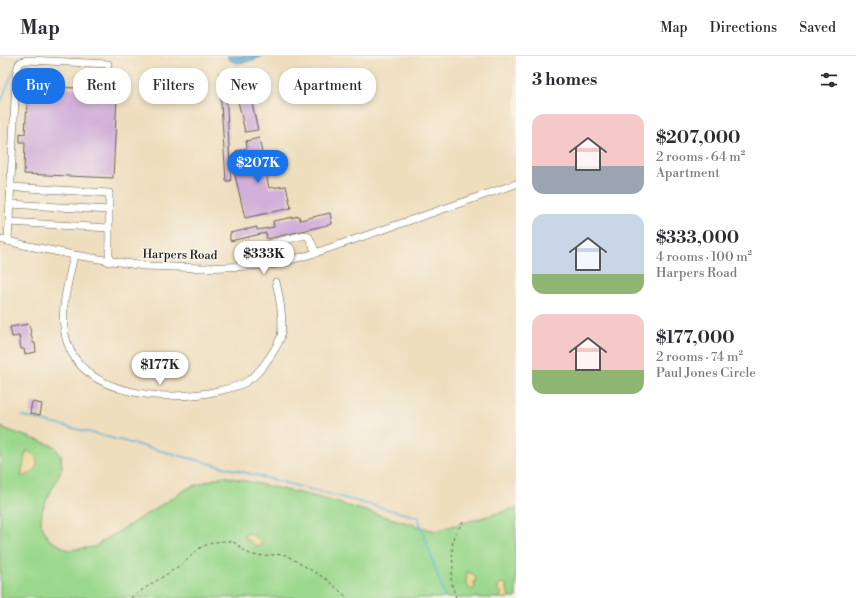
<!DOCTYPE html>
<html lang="en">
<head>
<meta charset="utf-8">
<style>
  :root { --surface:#fff; --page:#f7f7f7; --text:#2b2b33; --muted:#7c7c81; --line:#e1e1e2; --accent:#1a73e8 }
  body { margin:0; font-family:"Libre Bodoni",serif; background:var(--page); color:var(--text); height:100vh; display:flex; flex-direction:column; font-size:15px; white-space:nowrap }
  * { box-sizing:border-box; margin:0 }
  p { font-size:13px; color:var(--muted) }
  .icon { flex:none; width:22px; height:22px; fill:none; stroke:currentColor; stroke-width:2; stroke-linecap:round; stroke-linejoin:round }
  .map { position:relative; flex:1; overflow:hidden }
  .details { display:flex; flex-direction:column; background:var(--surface); width:340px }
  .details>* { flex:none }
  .guide { position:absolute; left:12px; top:12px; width:380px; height:36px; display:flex; gap:8px }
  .price { position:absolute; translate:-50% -34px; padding:0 9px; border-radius:14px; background:#fff; color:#222; font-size:13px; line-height:26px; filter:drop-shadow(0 1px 2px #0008) }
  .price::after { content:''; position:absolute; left:50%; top:24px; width:12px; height:9px; margin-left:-6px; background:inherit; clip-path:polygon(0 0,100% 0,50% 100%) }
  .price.selected { background:var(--accent); color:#fff }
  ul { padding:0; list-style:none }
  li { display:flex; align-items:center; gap:12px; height:100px; padding:0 16px }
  li span { display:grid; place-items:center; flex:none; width:112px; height:80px; border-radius:12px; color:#555 }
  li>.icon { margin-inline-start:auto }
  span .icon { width:48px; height:48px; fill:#fffc; stroke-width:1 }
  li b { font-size:17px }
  h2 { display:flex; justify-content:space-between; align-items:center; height:48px; padding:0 16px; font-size:17px }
  .pill { padding:0 14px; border-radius:16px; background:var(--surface); box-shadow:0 2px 6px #0003; font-size:14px; line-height:36px }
  .pill.selected { background:var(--accent); color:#fff }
  header { display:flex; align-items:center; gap:24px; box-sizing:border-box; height:56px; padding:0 20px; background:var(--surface); border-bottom:1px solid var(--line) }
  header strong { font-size:19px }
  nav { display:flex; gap:22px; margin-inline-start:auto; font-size:14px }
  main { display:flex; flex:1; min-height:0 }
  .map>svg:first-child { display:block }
</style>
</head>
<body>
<header>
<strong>Map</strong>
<nav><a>Map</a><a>Directions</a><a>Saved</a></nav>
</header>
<main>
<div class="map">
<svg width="516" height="542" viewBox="0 0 516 542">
  <rect width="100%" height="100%" fill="#f7f3e8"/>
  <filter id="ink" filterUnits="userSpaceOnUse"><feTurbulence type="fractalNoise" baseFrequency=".025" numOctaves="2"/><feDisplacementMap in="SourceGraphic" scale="8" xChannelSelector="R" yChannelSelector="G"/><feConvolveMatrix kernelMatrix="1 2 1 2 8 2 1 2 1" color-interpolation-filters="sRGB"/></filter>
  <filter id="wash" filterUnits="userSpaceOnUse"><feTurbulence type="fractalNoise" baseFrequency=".012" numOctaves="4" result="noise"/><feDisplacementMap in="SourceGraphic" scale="16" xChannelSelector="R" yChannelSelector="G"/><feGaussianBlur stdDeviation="0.9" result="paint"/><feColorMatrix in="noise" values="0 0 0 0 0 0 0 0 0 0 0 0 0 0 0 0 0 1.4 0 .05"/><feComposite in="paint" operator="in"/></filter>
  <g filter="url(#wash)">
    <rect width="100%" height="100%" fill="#efdebe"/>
    <path fill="#9bd88d" stroke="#5c7a54" d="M 0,371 L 54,390 L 61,400 L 62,412 L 42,454 L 41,468 L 49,484 L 69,494 L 94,491 L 188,432 L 223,420 L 317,441 L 435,475 L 516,452 L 516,542 L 0,542 Z"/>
    <g fill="#eeda9e" stroke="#857b5d">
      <path d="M 26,395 C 46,400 36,421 21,420 Z"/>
      <path d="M 250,477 L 262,486 L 260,491 L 254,489 L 244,481 L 245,478 Z"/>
      <path d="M 469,516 L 473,518 L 476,523 L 474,527 L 475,531 L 472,534 C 464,529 466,525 467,517 Z"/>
      <path d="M 501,527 L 506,528 L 509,542 L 499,542 L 502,537 L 498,534 L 498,530 Z"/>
    </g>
    <path fill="#5cb4d9" stroke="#3c687a" d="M 227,0 L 262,0 C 253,5 233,12 227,0 Z"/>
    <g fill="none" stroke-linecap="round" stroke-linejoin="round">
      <g stroke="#5cb4d9" stroke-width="1.5">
        <path d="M 17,6 L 19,0"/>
        <path d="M 0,48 L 14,13"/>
        <path d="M 22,360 L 76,373 L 418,461 L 445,542"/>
      </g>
    </g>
    <g id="blocks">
      <g fill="#d2afd9">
        <path d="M 225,16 L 231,125 L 226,125 L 219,17 Z"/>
        <path d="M 102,20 L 118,21 L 113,122 L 24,118 L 25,86 L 20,86 L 20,77 L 25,78 L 28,30 L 101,33 Z"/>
        <path d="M 251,43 L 258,74 L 245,76 L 238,45 Z"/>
        <path d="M 259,82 L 269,132 L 286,130 L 291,152 L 245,162 L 234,115 L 240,113 L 236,95 L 247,92 L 246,85 Z"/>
        <path d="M 330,157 L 332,168 L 267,183 L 266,177 L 230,185 L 230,177 L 257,171 L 257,174 L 274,171 L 273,165 L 299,160 L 300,164 Z"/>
        <path d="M 29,268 L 33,287 L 35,287 L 36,296 L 25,298 L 24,293 L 21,293 L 19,280 L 12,281 L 10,271 Z"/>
        <path d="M 32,346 L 42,348 L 40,359 L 30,357 Z"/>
      </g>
    </g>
  </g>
  <g filter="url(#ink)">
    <use href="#blocks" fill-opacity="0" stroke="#666055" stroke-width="1"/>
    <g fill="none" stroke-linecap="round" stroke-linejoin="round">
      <defs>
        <g id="minor">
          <path d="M 11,131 L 109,137 L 109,206"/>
          <path d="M 10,148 L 109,154"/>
          <path d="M 9,166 L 109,172"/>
          <path d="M 0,183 L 24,189 L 74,199 L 144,210 L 204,212 L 273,209 L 312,198 L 516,128"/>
          <path d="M 8,185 L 16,22 C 18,12 16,5 29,4 L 108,8"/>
          <path d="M 74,199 C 68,228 58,257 67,286 C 85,342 171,346 218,335 C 227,333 236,331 244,327 C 256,321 264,310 271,299 C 275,293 279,287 281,280 C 284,263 280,243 276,226"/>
          <path d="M 268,209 L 265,193 L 266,189 L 304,179 L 309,181 L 316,197"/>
        </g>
      </defs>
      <use href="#minor" stroke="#666055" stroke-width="8"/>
      <g stroke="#666055" stroke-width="1" stroke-dasharray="3 3" stroke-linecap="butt">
        <path d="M 131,542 C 147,530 165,520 182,508 C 189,503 194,496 200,492 C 208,487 218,485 227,485 C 238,485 241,494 250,498 C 262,502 274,497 286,499 L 326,523 L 348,542"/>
        <path d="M 456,542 L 451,525 L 453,510 L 452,491 L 454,479 L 463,466"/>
      </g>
      <use href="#minor" stroke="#fff" stroke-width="7"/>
    </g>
  </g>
  <g text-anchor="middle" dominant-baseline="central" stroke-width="3" stroke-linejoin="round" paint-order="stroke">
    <g font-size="12" fill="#1c1c1c" stroke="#f7f3e8">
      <text transform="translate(180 199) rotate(1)">Harpers Road</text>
    </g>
  </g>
</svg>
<b class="price selected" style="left:258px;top:128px">$207K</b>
<b class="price" style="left:264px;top:219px">$333K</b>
<b class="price" style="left:160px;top:330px">$177K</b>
<div class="guide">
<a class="pill selected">Buy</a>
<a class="pill">Rent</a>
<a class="pill">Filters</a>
<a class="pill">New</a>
<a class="pill">Apartment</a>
</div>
</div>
<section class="details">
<h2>3 homes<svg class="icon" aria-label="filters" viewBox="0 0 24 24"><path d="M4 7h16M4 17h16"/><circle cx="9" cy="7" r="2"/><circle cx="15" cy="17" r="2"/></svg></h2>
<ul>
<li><span style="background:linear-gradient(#f6c9c9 65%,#9aa5b1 0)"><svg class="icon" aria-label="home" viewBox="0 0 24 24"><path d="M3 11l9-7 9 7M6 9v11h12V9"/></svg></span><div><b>$207,000</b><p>2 rooms · 64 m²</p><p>Apartment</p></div></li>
<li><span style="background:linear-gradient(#c9d6e8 75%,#8fb573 0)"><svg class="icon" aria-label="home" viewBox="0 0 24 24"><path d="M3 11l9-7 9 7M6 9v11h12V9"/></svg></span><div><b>$333,000</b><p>4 rooms · 100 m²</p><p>Harpers Road</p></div></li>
<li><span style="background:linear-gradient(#f6c9c9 70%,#8fb573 0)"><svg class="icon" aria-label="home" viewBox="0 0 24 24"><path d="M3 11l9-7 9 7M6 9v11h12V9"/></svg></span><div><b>$177,000</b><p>2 rooms · 74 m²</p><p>Paul Jones Circle</p></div></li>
</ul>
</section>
</main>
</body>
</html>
